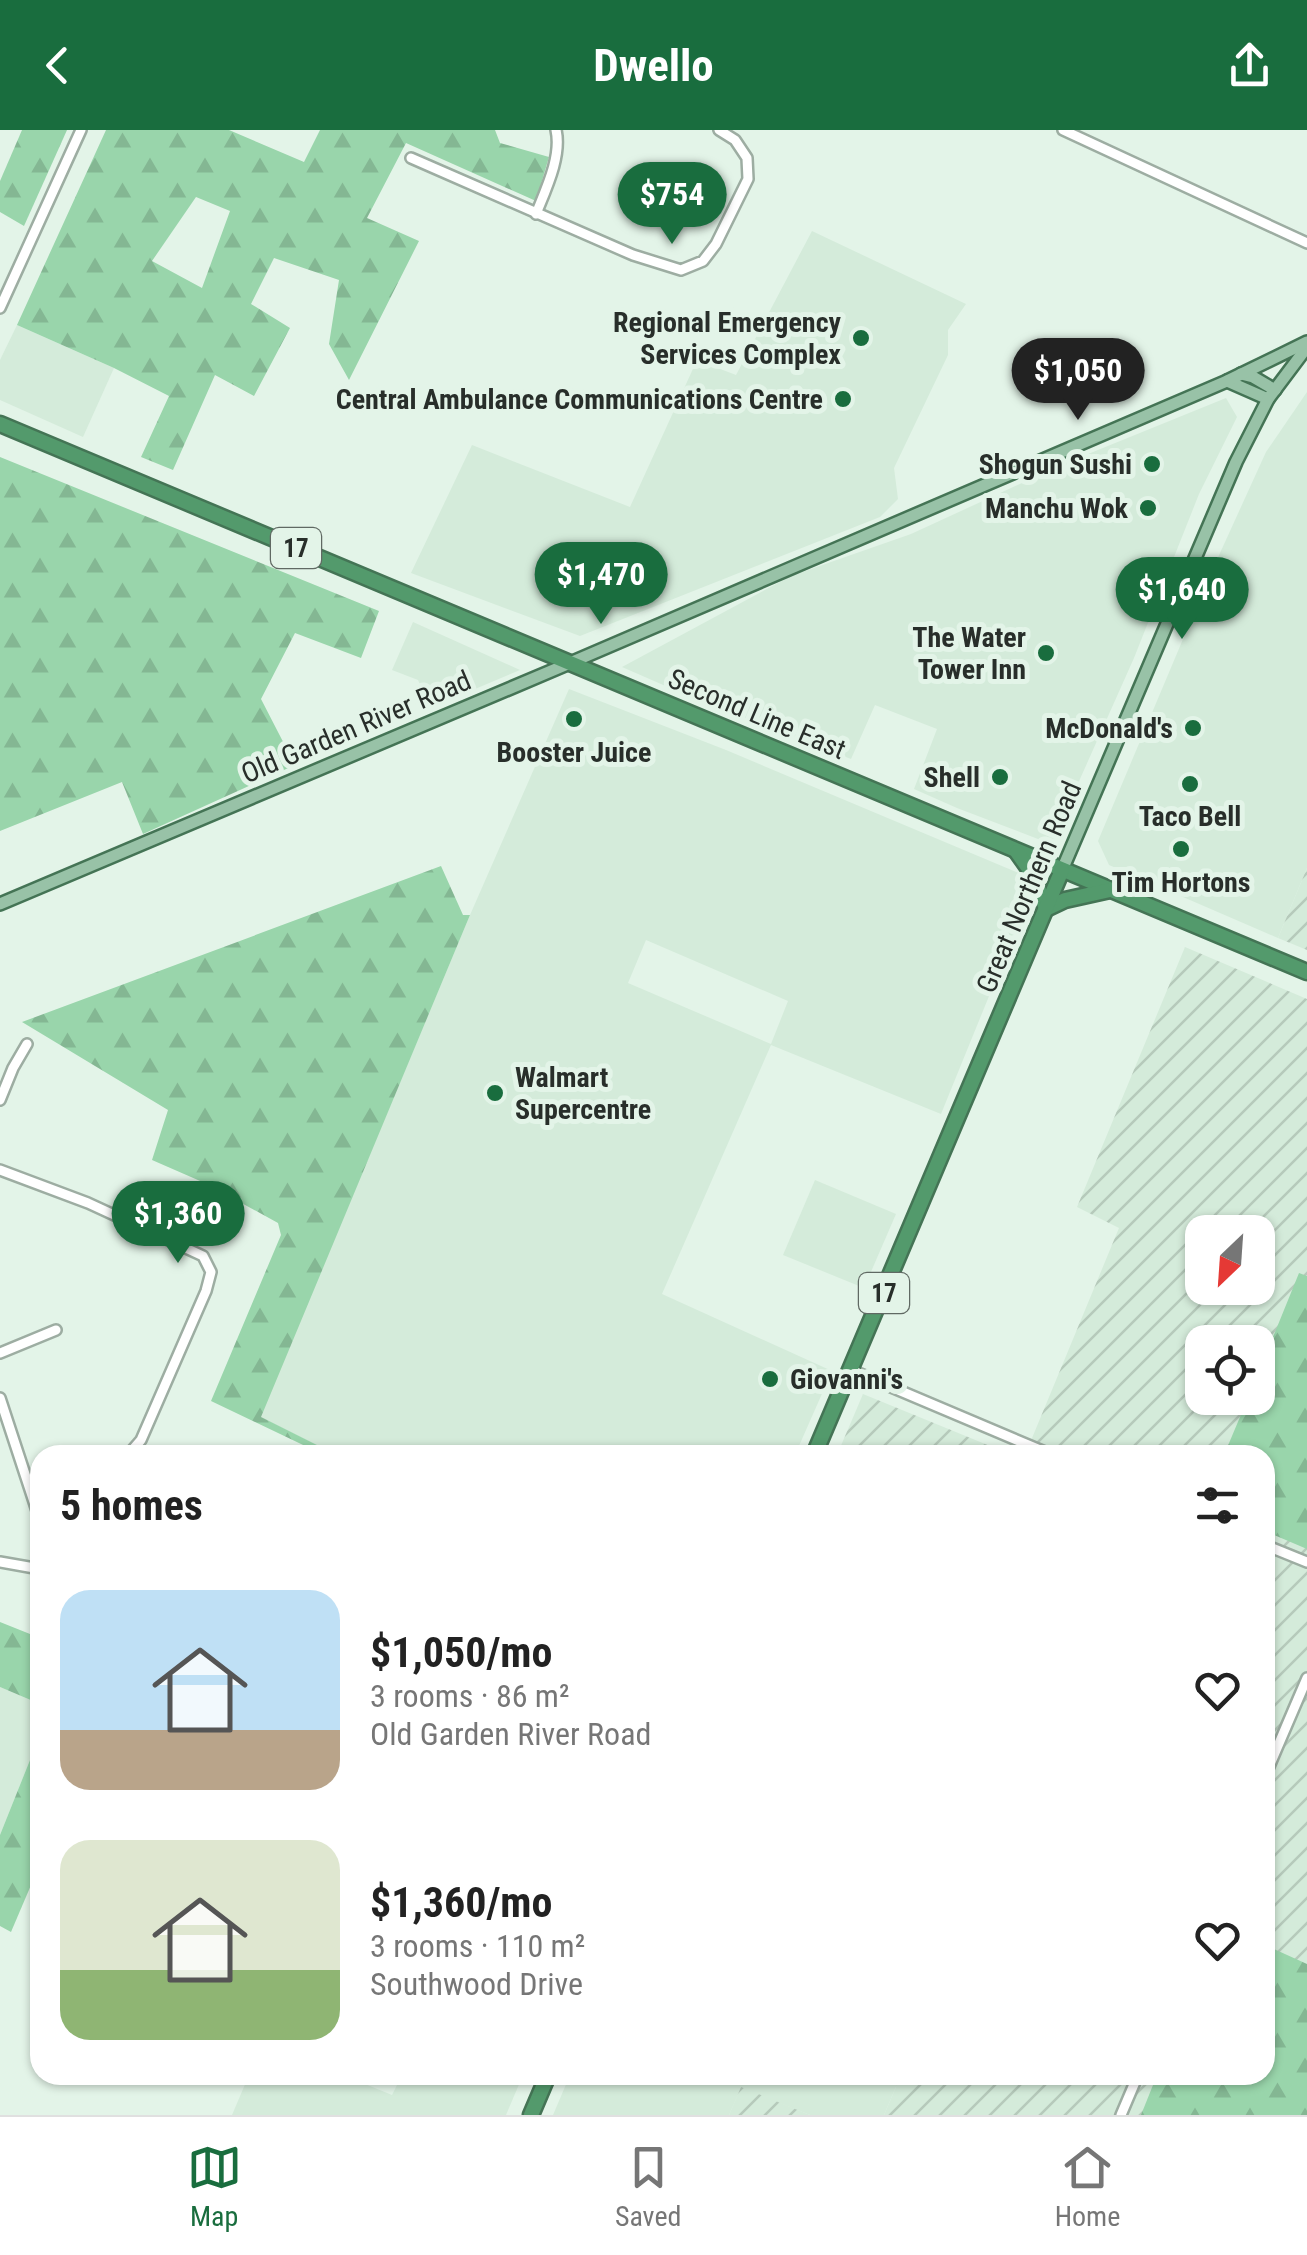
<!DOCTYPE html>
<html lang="en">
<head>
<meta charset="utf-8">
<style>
  :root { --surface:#fff; --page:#f6f6f6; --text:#222; --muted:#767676; --line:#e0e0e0; --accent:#196d3e }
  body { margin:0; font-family:"Roboto Condensed",sans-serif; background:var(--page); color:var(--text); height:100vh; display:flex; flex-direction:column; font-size:38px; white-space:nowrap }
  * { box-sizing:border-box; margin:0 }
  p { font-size:32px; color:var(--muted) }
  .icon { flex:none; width:55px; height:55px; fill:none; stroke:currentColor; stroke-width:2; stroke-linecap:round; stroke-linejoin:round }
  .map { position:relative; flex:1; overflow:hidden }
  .drawer { position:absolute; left:30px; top:1315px; width:1245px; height:640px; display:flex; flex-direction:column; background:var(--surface); border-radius:30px; box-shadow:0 2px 8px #0004 }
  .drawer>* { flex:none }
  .needle { width:65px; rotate:205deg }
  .buttons { position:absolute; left:1185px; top:1085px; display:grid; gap:20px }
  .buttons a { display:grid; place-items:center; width:90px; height:90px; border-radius:20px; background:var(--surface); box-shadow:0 2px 8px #0004; font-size:50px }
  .price { position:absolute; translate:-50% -85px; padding:0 22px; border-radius:35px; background:var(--accent); color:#fff; font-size:32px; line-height:65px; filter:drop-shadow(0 2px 5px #0008) }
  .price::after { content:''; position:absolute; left:50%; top:60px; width:30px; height:22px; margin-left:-15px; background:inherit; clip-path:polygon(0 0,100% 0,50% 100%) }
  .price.current { background:#222; color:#fff }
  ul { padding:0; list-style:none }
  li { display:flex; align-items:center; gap:30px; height:250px; padding:0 30px }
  li span { display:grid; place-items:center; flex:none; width:280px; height:200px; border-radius:30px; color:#555 }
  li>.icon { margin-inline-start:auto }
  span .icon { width:120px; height:120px; fill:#fffc; stroke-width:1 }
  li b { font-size:42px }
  h2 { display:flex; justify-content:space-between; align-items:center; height:120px; padding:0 30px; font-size:42px }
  header { display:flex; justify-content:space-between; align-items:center; height:130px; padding:0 30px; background:var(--accent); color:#fff; font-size:45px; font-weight:700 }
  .tabs { display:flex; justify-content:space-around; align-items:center; height:140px; border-top:2px solid var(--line); background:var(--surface); font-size:28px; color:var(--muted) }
  .tabs a { display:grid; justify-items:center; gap:5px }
  .tabs .current { color:var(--accent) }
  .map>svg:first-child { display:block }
</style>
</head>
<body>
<header><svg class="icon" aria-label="back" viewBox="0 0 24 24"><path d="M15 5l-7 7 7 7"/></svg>Dwello<svg class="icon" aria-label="share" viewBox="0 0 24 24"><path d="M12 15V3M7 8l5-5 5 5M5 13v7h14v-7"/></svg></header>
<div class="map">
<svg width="1307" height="1985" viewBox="0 0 1307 1985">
  <defs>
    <pattern id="industrial-furrows" width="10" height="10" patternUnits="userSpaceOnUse" patternTransform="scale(2.5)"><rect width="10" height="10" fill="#d4ebda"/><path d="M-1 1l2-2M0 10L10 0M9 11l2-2" fill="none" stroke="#b6cabb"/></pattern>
    <pattern id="forest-firs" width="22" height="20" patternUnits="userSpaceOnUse" patternTransform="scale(2.5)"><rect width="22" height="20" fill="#99d5ab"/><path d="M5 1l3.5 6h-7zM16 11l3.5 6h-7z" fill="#84b793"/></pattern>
  </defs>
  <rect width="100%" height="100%" fill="#e3f4e8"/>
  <g fill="#d4ebda" fill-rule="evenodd">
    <path d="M 812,101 L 966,174 L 948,200 L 948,225 L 894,338 L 898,369 L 880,387 L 580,506 L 411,443 L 472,315 L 630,377 L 697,230 L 736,245 Z"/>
    <path d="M 17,195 L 114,238 L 83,307 L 0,270 L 0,230 Z"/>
    <path d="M 1307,262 L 1307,738 L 1278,808 L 1109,735 L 1098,711 L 1210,445 L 1266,322 Z"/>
    <path d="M 1226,268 L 1237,287 L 1199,364 L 1134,528 L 1051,714 L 957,678 L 914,659 L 937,599 L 875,575 L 851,629 L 693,568 L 622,537 L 791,446 L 911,404 L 1061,335 Z"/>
    <path d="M 413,492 L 520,540 L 430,578 L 418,550 L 392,540 Z"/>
    <path d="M 569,559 L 726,620 L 1021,744 L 1031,763 L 941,984 L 771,915 L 662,1164 L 832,1241 L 795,1325 L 337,1325 L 260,1287 L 470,785 ZM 646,810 L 788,871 L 771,914 L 628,853 Z"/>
    <path d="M 815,1050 L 896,1084 L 864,1158 L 783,1125 Z"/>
    <path d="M 0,1557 L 40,1574 L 40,1605 L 0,1705 Z"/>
    <path d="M 249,1945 L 343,1945 L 392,1965 L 402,1945 L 523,1945 L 506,1985 L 232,1985 Z"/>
    <path d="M 570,1945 L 901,1945 L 884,1985 L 810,1985 L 741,1958 L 729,1985 L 553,1985 Z"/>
  </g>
  <g fill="url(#industrial-furrows)" fill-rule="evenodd">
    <path d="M 1307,738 L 1307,820 L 1278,808 Z"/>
    <path d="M 1185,817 L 1307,869 L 1307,1985 L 884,1985 L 901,1945 L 1265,1945 L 1265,1325 L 1025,1325 L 1119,1098 L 1077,1077 ZM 1202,1102 L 1258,1102 L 1258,1158 L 1202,1158 ZM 1202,1212 L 1258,1212 L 1258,1268 L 1202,1268 Z"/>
    <path d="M 863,1264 L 1012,1325 L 837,1325 Z"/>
    <path d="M 741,1957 L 810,1985 L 729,1985 Z"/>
  </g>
  <g fill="url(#forest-firs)" fill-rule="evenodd">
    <path d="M 22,0 L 67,0 L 24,96 L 0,82 L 0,51 Z"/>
    <path d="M 106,0 L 229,0 L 304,32 L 320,0 L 495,0 L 500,13 L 549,27 L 536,71 L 406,13 L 367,88 L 419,111 L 349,250 L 329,214 L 339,150 L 274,128 L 251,174 L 290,198 L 254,266 L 215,245 L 173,340 L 141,327 L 169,266 L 114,238 L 17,195 ZM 196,67 L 230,81 L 202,158 L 152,131 Z"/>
    <path d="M 0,327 L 379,481 L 361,528 L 295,503 L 261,569 L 295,635 L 143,704 L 122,652 L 0,701 Z"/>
    <path d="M 441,736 L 463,785 L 470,785 L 261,1287 L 337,1325 L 324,1325 L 211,1271 L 281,1105 L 278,1093 L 207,1054 L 152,1030 L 168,980 L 22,892 Z"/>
    <path d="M 1299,1143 L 1307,1146 L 1307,1419 L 1265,1401 L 1265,1325 L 1224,1325 L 1248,1268 L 1258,1268 L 1258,1244 Z"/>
    <path d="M 0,1492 L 40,1508 L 40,1574 L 0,1557 Z"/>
    <path d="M 40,1605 L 40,1734 L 11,1802 L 0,1796 L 0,1705 Z"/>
    <path d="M 1265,1815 L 1307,1834 L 1307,1985 L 1141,1985 L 1157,1945 L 1265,1945 Z"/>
  </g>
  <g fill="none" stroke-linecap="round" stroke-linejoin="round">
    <defs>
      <g id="minor">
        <path d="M 1063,0 L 1307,113"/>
        <path d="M 411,28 L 633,125 L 681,140 L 703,131 L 716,114 L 748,49 L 747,28 L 735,10 L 719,0"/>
        <path d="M 536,84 C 546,59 562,26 556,0"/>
        <path d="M 0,178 L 81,0"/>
        <path d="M 0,970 L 13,938 L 27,914"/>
        <path d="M 0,1040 L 88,1073 L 203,1126 L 211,1142 L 206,1161 L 141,1310 L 128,1325"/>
        <path d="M 0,1223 L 56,1200"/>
        <path d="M 851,1240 L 1052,1325"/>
        <path d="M 0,1268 L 40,1390"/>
        <path d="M 305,1325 L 306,1323"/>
        <path d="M 1265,1415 L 1307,1432"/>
        <path d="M 0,1432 L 40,1439"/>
        <path d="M 1265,1646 L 1307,1548"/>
        <path d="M 1121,1985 L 1138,1945"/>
      </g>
      <g id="major">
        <path d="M 1241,244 L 1253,247 L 1275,260"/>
        <path d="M 1227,251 L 1268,269"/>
        <path d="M 1062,740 L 1236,332 L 1268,269 L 1307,217"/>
        <path d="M 0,774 L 570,533 L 1227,251 L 1307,212"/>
      </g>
      <g id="highway">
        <path d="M 0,294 L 1307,842"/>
        <path d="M 1017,722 L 1032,743 L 1046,778"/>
        <path d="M 1046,779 L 1065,770 L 1110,760"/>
        <path d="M 814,1325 L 1062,740"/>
        <path d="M 531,1985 L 548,1945"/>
      </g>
    </defs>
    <use href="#minor" stroke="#9dada2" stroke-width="14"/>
    <use href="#major" stroke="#447455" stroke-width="16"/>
    <use href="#highway" stroke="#447455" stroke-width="19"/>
    <use href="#minor" stroke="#fff" stroke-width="9"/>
    <use href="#major" stroke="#98c2a7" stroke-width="11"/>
    <use href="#highway" stroke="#539a6c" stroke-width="14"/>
  </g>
  <g fill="#196d3e" stroke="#e3f4e8" stroke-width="4">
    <circle cx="861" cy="208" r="10"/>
    <circle cx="843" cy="269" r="10"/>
    <circle cx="1152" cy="334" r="10"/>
    <circle cx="1148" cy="378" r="10"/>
    <circle cx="1046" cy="523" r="10"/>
    <circle cx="574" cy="589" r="10"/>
    <circle cx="1193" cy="598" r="10"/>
    <circle cx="1000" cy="647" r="10"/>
    <circle cx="1190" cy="654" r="10"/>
    <circle cx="1181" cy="719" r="10"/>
    <circle cx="495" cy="963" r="10"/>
    <circle cx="770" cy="1249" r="10"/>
  </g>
  <g text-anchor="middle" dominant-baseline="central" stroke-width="10" stroke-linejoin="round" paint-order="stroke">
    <g fill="#e3f4e8" stroke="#606963" stroke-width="2.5">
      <rect x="271" y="398" width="50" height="40" rx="8"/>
      <rect x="859" y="1143" width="50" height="40" rx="8"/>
    </g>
    <g font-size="25" font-weight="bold" fill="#282e2a">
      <text x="296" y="418">17</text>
      <text x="884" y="1163">17</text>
    </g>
    <g font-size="28" font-weight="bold" fill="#282e2a" stroke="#e3f4e8" text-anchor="end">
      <text x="841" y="192">Regional Emergency<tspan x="841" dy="32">Services Complex</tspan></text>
      <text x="823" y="269">Central Ambulance Communications Centre</text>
      <text x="1132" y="334">Shogun Sushi</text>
      <text x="1128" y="378">Manchu Wok</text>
      <text x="1026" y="507">The Water<tspan x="1026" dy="32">Tower Inn</tspan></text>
      <text x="1173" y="598">McDonald's</text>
      <text x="574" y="622" text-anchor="middle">Booster Juice</text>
      <text x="980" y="647">Shell</text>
      <text x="1190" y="686" text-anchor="middle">Taco Bell</text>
      <text x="1181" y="752" text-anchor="middle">Tim Hortons</text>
      <text x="515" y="947" text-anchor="start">Walmart<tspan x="515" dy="32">Supercentre</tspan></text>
      <text x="790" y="1249" text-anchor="start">Giovanni's</text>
    </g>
    <g font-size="28" fill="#282e2a" stroke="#e3f4e8">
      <text transform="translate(757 584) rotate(23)">Second Line East</text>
      <text transform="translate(356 597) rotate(-23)">Old Garden River Road</text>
      <text transform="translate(1029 757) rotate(-67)">Great Northern Road</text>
    </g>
  </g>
</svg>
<div class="buttons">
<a><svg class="needle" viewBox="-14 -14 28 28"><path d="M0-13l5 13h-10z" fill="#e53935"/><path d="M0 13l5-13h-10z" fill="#767676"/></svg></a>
<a><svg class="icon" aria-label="locate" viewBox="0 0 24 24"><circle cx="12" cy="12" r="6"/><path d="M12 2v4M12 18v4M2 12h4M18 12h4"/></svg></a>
</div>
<b class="price" style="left:672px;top:117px">$754</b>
<b class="price current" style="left:1078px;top:293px">$1,050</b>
<b class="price" style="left:601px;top:497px">$1,470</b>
<b class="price" style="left:1182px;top:512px">$1,640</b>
<b class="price" style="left:178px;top:1136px">$1,360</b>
<section class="drawer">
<h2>5 homes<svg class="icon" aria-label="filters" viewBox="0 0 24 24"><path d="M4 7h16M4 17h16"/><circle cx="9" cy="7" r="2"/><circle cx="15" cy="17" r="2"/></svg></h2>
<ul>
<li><span style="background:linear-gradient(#bfe0f5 70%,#b9a48a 0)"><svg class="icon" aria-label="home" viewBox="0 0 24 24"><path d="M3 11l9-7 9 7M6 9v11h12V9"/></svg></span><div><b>$1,050/mo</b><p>3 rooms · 86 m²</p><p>Old Garden River Road</p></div><svg class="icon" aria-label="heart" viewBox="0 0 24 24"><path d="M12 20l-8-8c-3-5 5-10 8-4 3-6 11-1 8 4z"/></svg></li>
<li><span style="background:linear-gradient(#dfe7d0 65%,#8fb573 0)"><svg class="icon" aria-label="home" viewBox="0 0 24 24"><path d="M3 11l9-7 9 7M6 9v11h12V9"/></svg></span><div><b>$1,360/mo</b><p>3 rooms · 110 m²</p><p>Southwood Drive</p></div><svg class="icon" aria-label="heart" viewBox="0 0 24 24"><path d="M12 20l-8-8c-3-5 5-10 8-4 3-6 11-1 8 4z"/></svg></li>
</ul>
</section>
</div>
<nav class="tabs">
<a class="current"><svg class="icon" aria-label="map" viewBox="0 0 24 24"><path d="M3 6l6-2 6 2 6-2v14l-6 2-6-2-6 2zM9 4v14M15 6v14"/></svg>Map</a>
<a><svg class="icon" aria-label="saved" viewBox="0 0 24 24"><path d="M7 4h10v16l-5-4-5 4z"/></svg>Saved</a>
<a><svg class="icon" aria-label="home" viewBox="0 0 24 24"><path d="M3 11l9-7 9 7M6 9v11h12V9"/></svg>Home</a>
</nav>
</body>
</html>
